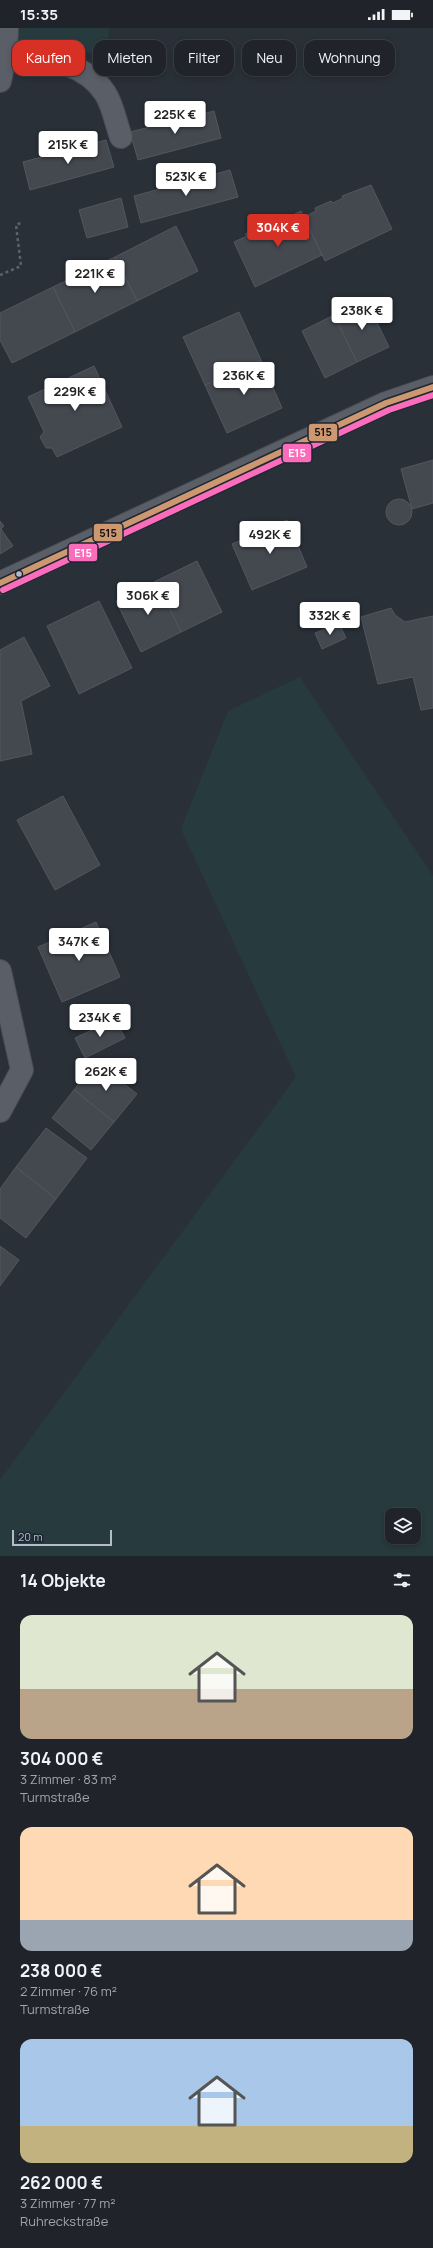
<!DOCTYPE html>
<html lang="de">
<head>
<meta charset="utf-8">
<style>
  :root { --surface:#20242a; --page:#2d3036; --text:#f1f3f6; --muted:#a2a4a8; --line:#3d4147; --accent:#d93025 }
  body { margin:0; font-family:Manrope,sans-serif; background:var(--page); color:var(--text); height:100vh; display:flex; flex-direction:column; font-size:15px; white-space:nowrap }
  * { box-sizing:border-box; margin:0 }
  p { font-size:13px; color:var(--muted) }
  .icon { flex:none; width:22px; height:22px; fill:none; stroke:currentColor; stroke-width:2; stroke-linecap:round; stroke-linejoin:round }
  .map { position:relative; height:1528px; overflow:hidden }
  .sheet { display:flex; flex-direction:column; background:var(--surface); flex:1 }
  .sheet>* { flex:none }
  .guide { position:absolute; left:12px; top:12px; width:409px; height:36px; display:flex; gap:8px }
  .tools { position:absolute; left:385px; top:1480px; display:grid; gap:8px }
  .tools a { display:grid; place-items:center; width:36px; height:36px; border-radius:8px; background:var(--surface); box-shadow:0 2px 6px #0003,0 0 0 1px var(--line); font-size:20px }
  .scale { position:absolute; left:12px; bottom:10px; width:100px; box-sizing:border-box; padding-left:4px; border:2px solid #b4bcc9; border-top:0; font-size:11px; line-height:14px; white-space:nowrap; color:#b4bcc9; -webkit-text-stroke:3px #1d2633; paint-order:stroke }
  .price { position:absolute; translate:-50% -34px; padding:0 9px; border-radius:4px; background:#fff; color:#222; font-size:13px; line-height:26px; filter:drop-shadow(0 1px 2px #0008) }
  .price::after { content:''; position:absolute; left:50%; top:24px; width:12px; height:9px; margin-left:-6px; background:inherit; clip-path:polygon(0 0,100% 0,50% 100%) }
  .price.on { background:var(--accent); color:#fff }
  ul { padding:0; list-style:none }
  li { display:grid; align-content:center; gap:8px; height:212px; padding:0 20px }
  li span { display:grid; place-items:center; height:124px; border-radius:12px; color:#555 }
  li>.icon { margin-inline-start:auto }
  span .icon { width:72px; height:72px; fill:#fffc; stroke-width:1 }
  li b { font-size:17px }
  h2 { display:flex; justify-content:space-between; align-items:center; height:48px; padding:0 20px; font-size:17px }
  .chip { padding:0 14px; border-radius:12px; background:var(--surface); box-shadow:0 2px 6px #0003,0 0 0 1px var(--line); font-size:14px; line-height:36px }
  .chip.on { background:var(--accent); color:#fff }
  .status { display:flex; justify-content:space-between; align-items:center; height:28px; padding:0 20px; background:var(--surface); direction:ltr }
  .status svg { height:11px; fill:currentColor }
  .map>svg:first-child { display:block }
</style>
</head>
<body>
<div class="status"><b>15:35</b><svg viewBox="0 0 49 12"><path d="M0 12V9h3v3zM5 12V6h3v6zM10 12V3h3v9zM15 12V0h3v12zM26 1h20v11H26zM47 4h2v5h-2z"/></svg></div>
<div class="map">
<svg width="433" height="1528" viewBox="0 0 433 1528">
  <rect width="100%" height="100%" fill="#2a3038"/>
  <g fill="#273a3e" fill-rule="evenodd">
    <path d="M 18,0 L 109,0 L 108,28 L 17,13 Z"/>
    <path d="M 300,649 L 433,848 L 433,1528 L 0,1528 L 0,1452 L 296,1049 L 181,801 L 228,683 ZM 392,1487 L 414,1487 L 414,1509 L 392,1509 Z"/>
  </g>
  <g fill="#444950" stroke="#52575f">
    <path d="M 214,83 L 221,110 L 138,132 L 130,104 Z"/>
    <path d="M 106,112 L 114,139 L 30,162 L 23,134 Z"/>
    <path d="M 230,142 L 238,169 L 141,195 L 134,168 Z"/>
    <path d="M 371,157 L 392,201 L 325,233 L 304,189 L 316,183 L 315,180 L 331,173 L 333,175 L 343,170 L 342,168 Z"/>
    <path d="M 121,170 L 128,199 L 87,210 L 79,182 Z"/>
    <path d="M 301,183 L 322,227 L 255,259 L 234,214 L 247,208 L 245,206 L 262,198 L 263,201 L 272,196 L 271,194 L 287,186 L 289,189 Z"/>
    <path d="M 176,198 L 198,243 L 137,273 L 115,229 Z"/>
    <path d="M 115,229 L 137,273 L 75,304 L 53,259 Z"/>
    <path d="M 53,259 L 75,304 L 12,335 L 0,312 L 0,285 Z"/>
    <path d="M 366,272 L 389,319 L 357,334 L 334,287 Z"/>
    <path d="M 239,284 L 261,332 L 205,357 L 183,309 Z"/>
    <path d="M 334,287 L 357,334 L 325,350 L 302,303 Z"/>
    <path d="M 261,332 L 282,380 L 227,405 L 205,357 Z"/>
    <path d="M 94,338 L 122,399 L 57,429 L 52,420 L 46,420 L 40,409 L 44,404 L 28,369 Z"/>
    <path d="M 433,432 L 433,475 L 412,481 L 401,441 Z"/>
    <circle cx="399" cy="484" r="13"/>
    <path d="M 287,492 L 307,539 L 252,562 L 232,516 Z"/>
    <path d="M 0,493 L 4,498 L 0,502 Z"/>
    <path d="M 1,501 L 13,518 L 0,526 L 0,502 Z"/>
    <path d="M 197,533 L 222,584 L 181,604 L 156,553 Z"/>
    <path d="M 156,553 L 181,604 L 141,624 L 116,573 Z"/>
    <path d="M 99,573 L 132,640 L 79,666 L 47,598 Z"/>
    <path d="M 391,580 L 395,587 L 405,594 L 433,588 L 433,680 L 421,682 L 413,649 L 378,656 L 361,589 Z"/>
    <path d="M 339,595 L 346,610 L 322,621 L 315,605 Z"/>
    <path d="M 24,609 L 50,658 L 21,673 L 32,726 L 0,733 L 0,622 Z"/>
    <path d="M 63,768 L 100,837 L 55,862 L 17,792 Z"/>
    <path d="M 96,894 L 120,949 L 62,974 L 38,919 Z"/>
    <path d="M 115,991 L 125,1010 L 85,1030 L 75,1010 Z"/>
    <path d="M 97,1034 L 137,1066 L 114,1094 L 74,1062 Z"/>
    <path d="M 74,1062 L 114,1094 L 91,1122 L 52,1090 Z"/>
    <path d="M 46,1100 L 87,1130 L 56,1171 L 16,1139 Z"/>
    <path d="M 16,1139 L 56,1171 L 26,1210 L 0,1190 L 0,1161 Z"/>
    <path d="M 0,1218 L 19,1232 L 0,1258 Z"/>
  </g>
  <g fill="none" stroke-linecap="round" stroke-linejoin="round">
    <defs>
      <g id="minor">
        <path d="M 6,24 C 42,30 83,32 105,65 C 113,77 116,96 121,109"/>
        <path d="M 0,53 L 6,24 L 7,0"/>
        <path d="M 0,555 L 386,375 L 433,359"/>
        <path d="M 0,943 L 22,1042 L 0,1083"/>
      </g>
    </defs>
    <use href="#minor" stroke="#484c53" stroke-width="24"/>
    <path stroke="#5d636a" stroke-width="2.5" stroke-dasharray="3 3" stroke-linecap="butt" d="M 0,247 L 21,238 L 16,197 L 23,194"/>
    <use href="#minor" stroke="#5a5e66" stroke-width="22"/>
    <defs>
      <path id="bus-1" d="M 0,555 L 386,375 L 433,359"/>
      <path id="bus-2" d="M 3,562 L 389,382 L 433,367"/>
    </defs>
    <use href="#bus-1" stroke="#1d2633" stroke-width="9"/>
    <use href="#bus-2" stroke="#1d2633" stroke-width="9"/>
    <use href="#bus-1" stroke="#cd976f" stroke-width="6"/>
    <use href="#bus-2" stroke="#fb6dba" stroke-width="6"/>
  </g>
  <circle fill="#b4bcc9" stroke="#1d2633" stroke-width="1.5" cx="19" cy="546" r="3.5"/>
  <g stroke="#1d2633" stroke-width="1.5">
    <rect x="308" y="395" width="30" height="19" rx="4" fill="#cd976f"/>
    <rect x="282" y="415" width="30" height="20" rx="4" fill="#fb6dba"/>
    <rect x="93" y="495" width="30" height="19" rx="4" fill="#cd976f"/>
    <rect x="68" y="515" width="30" height="19" rx="4" fill="#fb6dba"/>
  </g>
  <g font-size="11" text-anchor="middle" font-weight="bold" fill="#fff">
    <text x="297" y="429">E15</text>
    <text x="83" y="529">E15</text>
  </g>
  <g font-size="11" text-anchor="middle" font-weight="bold" fill="#111">
    <text x="323" y="408">515</text>
    <text x="108" y="509">515</text>
  </g>
</svg>
<div class="tools">
<a><svg class="icon" aria-label="layers" viewBox="0 0 24 24"><path d="M12 4l9 5-9 5-9-5zM3 14l9 5 9-5"/></svg></a>
</div>
<div class="scale">20 m</div>
<b class="price" style="left:175px;top:107px">225K €</b>
<b class="price" style="left:68px;top:137px">215K €</b>
<b class="price" style="left:186px;top:169px">523K €</b>
<b class="price on" style="left:278px;top:220px">304K €</b>
<b class="price" style="left:95px;top:266px">221K €</b>
<b class="price" style="left:362px;top:303px">238K €</b>
<b class="price" style="left:244px;top:368px">236K €</b>
<b class="price" style="left:75px;top:384px">229K €</b>
<b class="price" style="left:270px;top:527px">492K €</b>
<b class="price" style="left:148px;top:588px">306K €</b>
<b class="price" style="left:330px;top:608px">332K €</b>
<b class="price" style="left:79px;top:934px">347K €</b>
<b class="price" style="left:100px;top:1010px">234K €</b>
<b class="price" style="left:106px;top:1064px">262K €</b>
<div class="guide">
<a class="chip on">Kaufen</a>
<a class="chip">Mieten</a>
<a class="chip">Filter</a>
<a class="chip">Neu</a>
<a class="chip">Wohnung</a>
</div>
</div>
<section class="sheet">
<h2>14 Objekte<svg class="icon" aria-label="filters" viewBox="0 0 24 24"><path d="M4 7h16M4 17h16"/><circle cx="9" cy="7" r="2"/><circle cx="15" cy="17" r="2"/></svg></h2>
<ul>
<li><span style="background:linear-gradient(#dfe7d0 60%,#b9a48a 0)"><svg class="icon" aria-label="home" viewBox="0 0 24 24"><path d="M3 11l9-7 9 7M6 9v11h12V9"/></svg></span><div><b>304 000 €</b><p>3 Zimmer · 83 m²</p><p>Turmstraße</p></div></li>
<li><span style="background:linear-gradient(#ffd9b3 75%,#9aa5b1 0)"><svg class="icon" aria-label="home" viewBox="0 0 24 24"><path d="M3 11l9-7 9 7M6 9v11h12V9"/></svg></span><div><b>238 000 €</b><p>2 Zimmer · 76 m²</p><p>Turmstraße</p></div></li>
<li><span style="background:linear-gradient(#a9c7e8 70%,#c2b280 0)"><svg class="icon" aria-label="home" viewBox="0 0 24 24"><path d="M3 11l9-7 9 7M6 9v11h12V9"/></svg></span><div><b>262 000 €</b><p>3 Zimmer · 77 m²</p><p>Ruhreckstraße</p></div></li>
</ul>
</section>
</body>
</html>
